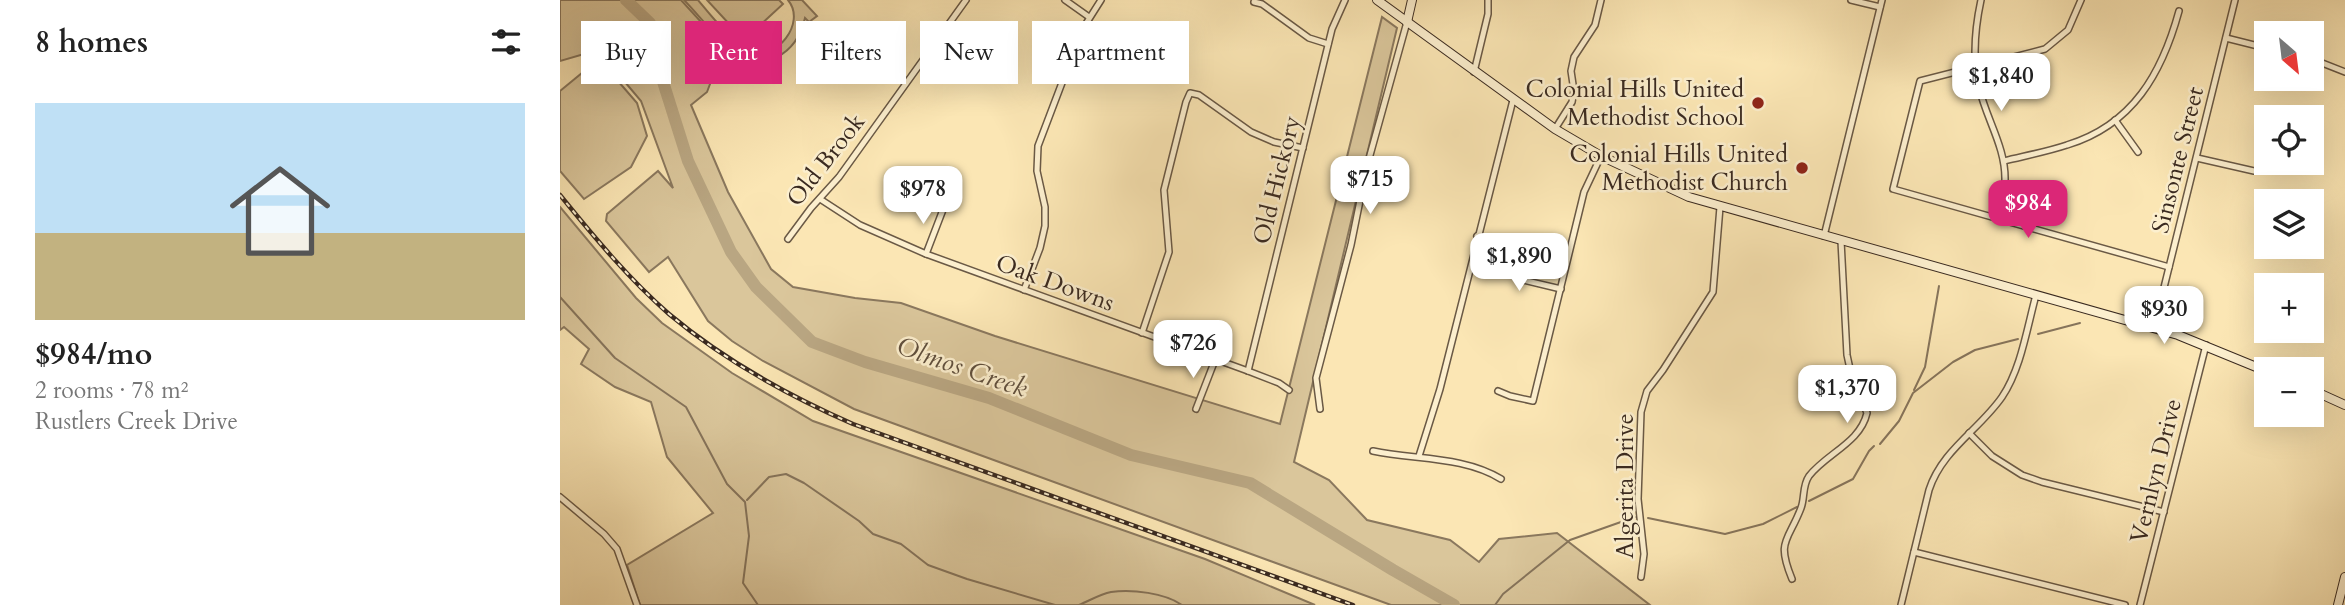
<!DOCTYPE html>
<html lang="en">
<head>
<meta charset="utf-8">
<style>
  :root { --surface:#fff; --page:#f6f6f6; --text:#222; --muted:#767676; --line:#e0e0e0; --accent:#db2777 }
  body { margin:0; font-family:Cardo,serif; background:var(--page); color:var(--text); height:100vh; display:flex; flex-direction:column; font-size:26px; white-space:nowrap }
  * { box-sizing:border-box; margin:0 }
  p { font-size:23px; color:var(--muted) }
  .icon { flex:none; width:38px; height:38px; fill:none; stroke:currentColor; stroke-width:2; stroke-linecap:round; stroke-linejoin:round }
  .map { position:relative; flex:1; overflow:hidden }
  .sheet { display:flex; flex-direction:column; background:var(--surface); width:560px }
  .sheet>* { flex:none }
  .hud { position:absolute; left:21px; top:21px; width:665px; height:63px; display:flex; gap:14px }
  .needle { width:46px; rotate:152deg }
  .buttons { position:absolute; left:1694px; top:21px; display:grid; gap:14px }
  .buttons a { display:grid; place-items:center; width:70px; height:70px; border-radius:0px; background:var(--surface); box-shadow:0 7px 28px #0002; font-size:35px }
  .price { position:absolute; translate:-50% -60px; padding:0 16px; border-radius:14px; background:#fff; color:#222; font-size:23px; line-height:46px; filter:drop-shadow(0 2px 4px #0008) }
  .price::after { content:''; position:absolute; left:50%; top:42px; width:21px; height:16px; margin-left:-10px; background:inherit; clip-path:polygon(0 0,100% 0,50% 100%) }
  .price.selected { background:var(--accent); color:#fff }
  ul { padding:0; list-style:none }
  li { display:grid; align-content:center; gap:14px; height:371px; padding:0 35px }
  li+li { border-top:2px solid var(--line) }
  li span { display:grid; place-items:center; height:217px; border-radius:0px; color:#555 }
  li>.icon { margin-inline-start:auto }
  span .icon { width:126px; height:126px; fill:#fffc; stroke-width:1 }
  li b { font-size:30px }
  h2 { display:flex; justify-content:space-between; align-items:center; height:84px; padding:0 35px; font-size:30px }
  .chip { padding:0 24px; border-radius:0px; background:var(--surface); box-shadow:0 7px 28px #0002; font-size:24px; line-height:63px }
  .chip.selected { background:var(--accent); color:#fff }
  main { display:flex; flex:1; min-height:0 }
  .map>svg:first-child { display:block }
</style>
</head>
<body>
<main>
<section class="sheet">
<h2>8 homes<svg class="icon" aria-label="filters" viewBox="0 0 24 24"><path d="M4 7h16M4 17h16"/><circle cx="9" cy="7" r="2"/><circle cx="15" cy="17" r="2"/></svg></h2>
<ul>
<li><span style="background:linear-gradient(#bfe0f5 60%,#c2b280 0)"><svg class="icon" aria-label="home" viewBox="0 0 24 24"><path d="M3 11l9-7 9 7M6 9v11h12V9"/></svg></span><div><b>$984/mo</b><p>2 rooms · 78 m²</p><p>Rustlers Creek Drive</p></div></li>
</ul>
</section>
<div class="map">
<svg width="1785" height="605" viewBox="0 0 1785 605">
  <rect width="100%" height="100%" fill="#fbe6b4"/>
  <filter id="stains"><feTurbulence type="fractalNoise" baseFrequency=".00286" numOctaves="4"/><feColorMatrix values="0 0 0 0 .2 0 0 0 0 .09 0 0 0 0 .02 0 0 0 .5 -.17"/></filter>
  <radialGradient id="worn" r=".72"><stop offset=".6" stop-color="#630" stop-opacity="0"/><stop offset="1" stop-color="#630" stop-opacity=".3"/></radialGradient>
  <g fill="#dac69b" stroke="#8a785e" stroke-width="2">
    <path d="M 0,0 L 121,0 L 164,47 L 147,92 L 131,105 L 168,192 L 211,269 L 233,287 L 295,298 L 341,303 L 435,336 L 720,424 L 822,17 L 837,28 L 734,462 L 769,480 L 807,520 L 890,540 L 919,562 L 939,539 L 997,533 L 1090,605 L 831,605 L 294,409 L 203,361 L 172,341 L 148,321 L 108,257 L 89,272 L 46,221 L 47,214 L 98,171 L 113,188 L 81,101 L 38,50 L 0,61 Z"/>
    <path d="M 124,0 L 138,0 C 148,12 176,47 189,52 C 216,62 247,23 228,0 L 242,0 L 257,16 L 249,22 L 245,18 C 241,35 233,49 217,57 C 208,62 196,65 186,61 C 170,55 138,14 124,0 Z"/>
    <path d="M 147,0 L 219,0 L 223,4 L 184,40 Z"/>
    <path d="M 39,59 L 77,103 L 87,136 L 71,167 L 24,199 L 0,171 L 0,91 Z"/>
    <path d="M 0,207 L 76,298 L 102,323 L 172,373 L 253,421 L 645,559 L 755,605 L 80,605 L 67,565 L 153,513 L 107,457 L 91,402 L 55,387 L 21,364 L 29,349 L 4,327 L 0,330 Z"/>
  </g>
  <g fill="none" stroke-linecap="round" stroke-linejoin="round">
    <g stroke="#86745b" stroke-width="2">
      <path d="M 0,297 L 55,358 L 126,407 L 167,484 L 185,502 L 189,536 L 183,583 L 198,605"/>
      <path d="M 1478,334 L 1520,323"/>
      <path d="M 1354,390 L 1365,367 L 1379,286"/>
      <path d="M 1320,444 L 1339,421 L 1353,393 L 1393,362 L 1415,350 L 1458,339"/>
      <path d="M 187,500 L 209,477 L 226,474 L 244,483 L 299,521 L 313,534 L 341,544 L 368,565 L 407,579 L 495,605"/>
      <path d="M 1249,501 L 1293,479 L 1309,451 L 1314,446"/>
      <path d="M 1088,518 L 1165,534 L 1203,524 L 1237,507"/>
      <path d="M 519,605 C 529,601 540,594 551,592 C 572,589 605,593 622,605"/>
      <path d="M 935,605 L 943,594 L 1010,540 L 1075,517"/>
    </g>
    <path stroke="#b9a682" stroke-width="12" d="M 66,0 L 90,23 L 99,69 L 128,161 L 171,252 L 196,287 L 252,342 L 305,362 L 429,398 L 571,455 L 690,483 L 833,570 L 894,605"/>
    <defs>
      <g id="street">
        <path d="M 505,0 L 529,17"/>
        <path d="M 1291,0 L 1320,7"/>
        <path d="M 1421,0 C 1415,28 1412,58 1419,87 C 1426,119 1446,147 1445,181 C 1444,193 1440,206 1437,218"/>
        <path d="M 1521,0 L 1508,30 L 1485,49 L 1360,81 L 1333,189 L 1609,267"/>
        <path d="M 694,2 L 702,4 L 749,38 L 768,44"/>
        <path d="M 1666,38 L 1706,48"/>
        <path d="M 1752,59 L 1785,72"/>
        <path d="M 914,72 L 928,14 L 928,0"/>
        <path d="M 1555,120 L 1578,152"/>
        <path d="M 995,129 L 1012,102 L 1014,91 L 1011,71 L 1014,57 L 1035,25 L 1041,0"/>
        <path d="M 1637,158 L 1694,171"/>
        <path d="M 1444,161 C 1464,156 1486,152 1507,145 C 1573,125 1602,73 1619,11"/>
        <path d="M 260,199 L 300,225 L 366,254 L 688,371 L 719,383 L 729,390"/>
        <path d="M 917,236 L 943,256 L 963,280 L 1001,289"/>
        <path d="M 1264,236 L 1322,0"/>
        <path d="M 228,239 L 251,208 L 279,177 L 406,0"/>
        <path d="M 366,254 L 384,207"/>
        <path d="M 464,290 L 480,248 L 485,226 L 485,207 L 477,171 L 478,146 L 522,30 L 541,0"/>
        <path d="M 1594,328 L 1675,0"/>
        <path d="M 582,333 L 609,252 L 604,190 L 626,102 L 630,93 L 639,95 L 691,132 L 714,142 L 743,148"/>
        <path d="M 688,371 L 772,29 L 785,0"/>
        <path d="M 938,391 L 950,396 L 973,401 L 1024,192 L 1041,156"/>
        <path d="M 636,409 L 655,360"/>
        <path d="M 760,409 L 756,378 L 791,245 L 807,166 L 847,22"/>
        <path d="M 1409,433 L 1432,456 L 1462,475 L 1482,482 L 1604,512"/>
        <path d="M 813,451 C 855,460 903,456 941,479"/>
        <path d="M 859,456 L 880,389 L 953,100"/>
        <path d="M 0,497 L 44,534 L 57,549 L 77,605"/>
        <path d="M 1354,552 L 1565,605"/>
        <path d="M 1081,577 L 1084,554 L 1078,499 L 1081,412 L 1087,391 L 1103,370 L 1153,292 L 1160,207"/>
        <path d="M 1232,579 C 1216,540 1228,542 1241,508 C 1245,498 1242,486 1249,476 C 1267,453 1300,443 1307,413 L 1290,369 L 1287,355 L 1281,241"/>
        <path d="M 1341,605 L 1369,490 C 1382,450 1419,430 1442,397 C 1461,369 1467,328 1476,295"/>
        <path d="M 1580,605 L 1646,345"/>
      </g>
      <g id="secondary">
        <path d="M 817,0 L 995,129 L 1041,156 L 1129,197 L 1618,335 L 1706,371"/>
        <path d="M 847,22 L 852,0"/>
        <path d="M 1752,390 L 1785,405"/>
        <path d="M 1778,605 L 1785,577"/>
      </g>
    </defs>
    <use href="#street" stroke="#6a5945" stroke-width="8"/>
    <use href="#secondary" stroke="#3a2a20" stroke-width="10"/>
    <use href="#street" stroke="#fcefce" stroke-width="5"/>
    <use href="#secondary" stroke="#fcefce" stroke-width="8"/>
    <defs>
      <path id="rail" d="M 0,195 C 34,237 69,279 109,314 C 165,361 227,395 293,424 L 793,605"/>
    </defs>
    <use href="#rail" stroke="#3a2a20" stroke-width="4.5"/>
    <use href="#rail" stroke="#fcefce" stroke-width="2" stroke-dasharray="5" stroke-linecap="butt"/>
  </g>
  <g fill="#8f2418" stroke="#fcefce" stroke-width="2.5">
    <circle cx="1198" cy="103" r="7"/>
    <circle cx="1242" cy="168" r="7"/>
  </g>
  <g text-anchor="middle" dominant-baseline="central" stroke-width="5" stroke-linejoin="round" paint-order="stroke">
    <g font-size="24" fill="#3a2a20" stroke="#fcefce" text-anchor="end">
      <text x="1184" y="89">Colonial Hills United<tspan x="1184" dy="28">Methodist School</tspan></text>
      <text x="1228" y="154">Colonial Hills United<tspan x="1228" dy="28">Methodist Church</tspan></text>
    </g>
    <g font-size="24" fill="#3a2a20" stroke="#fcefce">
      <text transform="translate(266 160) rotate(-52)">Old Brook</text>
      <text transform="translate(1618 160) rotate(-76)">Sinsonte Street</text>
      <text transform="translate(717 180) rotate(-76)">Old Hickory</text>
      <text transform="translate(495 283) rotate(20)">Oak Downs</text>
      <text transform="translate(1596 471) rotate(-76)">Vernlyn Drive</text>
      <text transform="translate(1065 486) rotate(-90)">Algerita Drive</text>
    </g>
    <g font-size="26" font-style="italic" fill="#604f3d" stroke="#fcefce">
      <text transform="translate(402 367) rotate(19)">Olmos Creek</text>
    </g>
  </g>
  <rect width="100%" height="100%" filter="url(#stains)"/>
  <rect width="100%" height="100%" fill="url(#worn)"/>
</svg>
<div class="buttons">
<a><svg class="needle" viewBox="-14 -14 28 28"><path d="M0-13l5 13h-10z" fill="#e53935"/><path d="M0 13l5-13h-10z" fill="#767676"/></svg></a>
<a><svg class="icon" aria-label="locate" viewBox="0 0 24 24"><circle cx="12" cy="12" r="6"/><path d="M12 2v4M12 18v4M2 12h4M18 12h4"/></svg></a>
<a><svg class="icon" aria-label="layers" viewBox="0 0 24 24"><path d="M12 4l9 5-9 5-9-5zM3 14l9 5 9-5"/></svg></a>
<a>+</a>
<a>−</a>
</div>
<b class="price" style="left:1441px;top:113px">$1,840</b>
<b class="price" style="left:810px;top:216px">$715</b>
<b class="price" style="left:363px;top:226px">$978</b>
<b class="price selected" style="left:1468px;top:240px">$984</b>
<b class="price" style="left:959px;top:293px">$1,890</b>
<b class="price" style="left:1604px;top:346px">$930</b>
<b class="price" style="left:633px;top:380px">$726</b>
<b class="price" style="left:1287px;top:425px">$1,370</b>
<div class="hud">
<a class="chip">Buy</a>
<a class="chip selected">Rent</a>
<a class="chip">Filters</a>
<a class="chip">New</a>
<a class="chip">Apartment</a>
</div>
</div>
</main>
</body>
</html>
